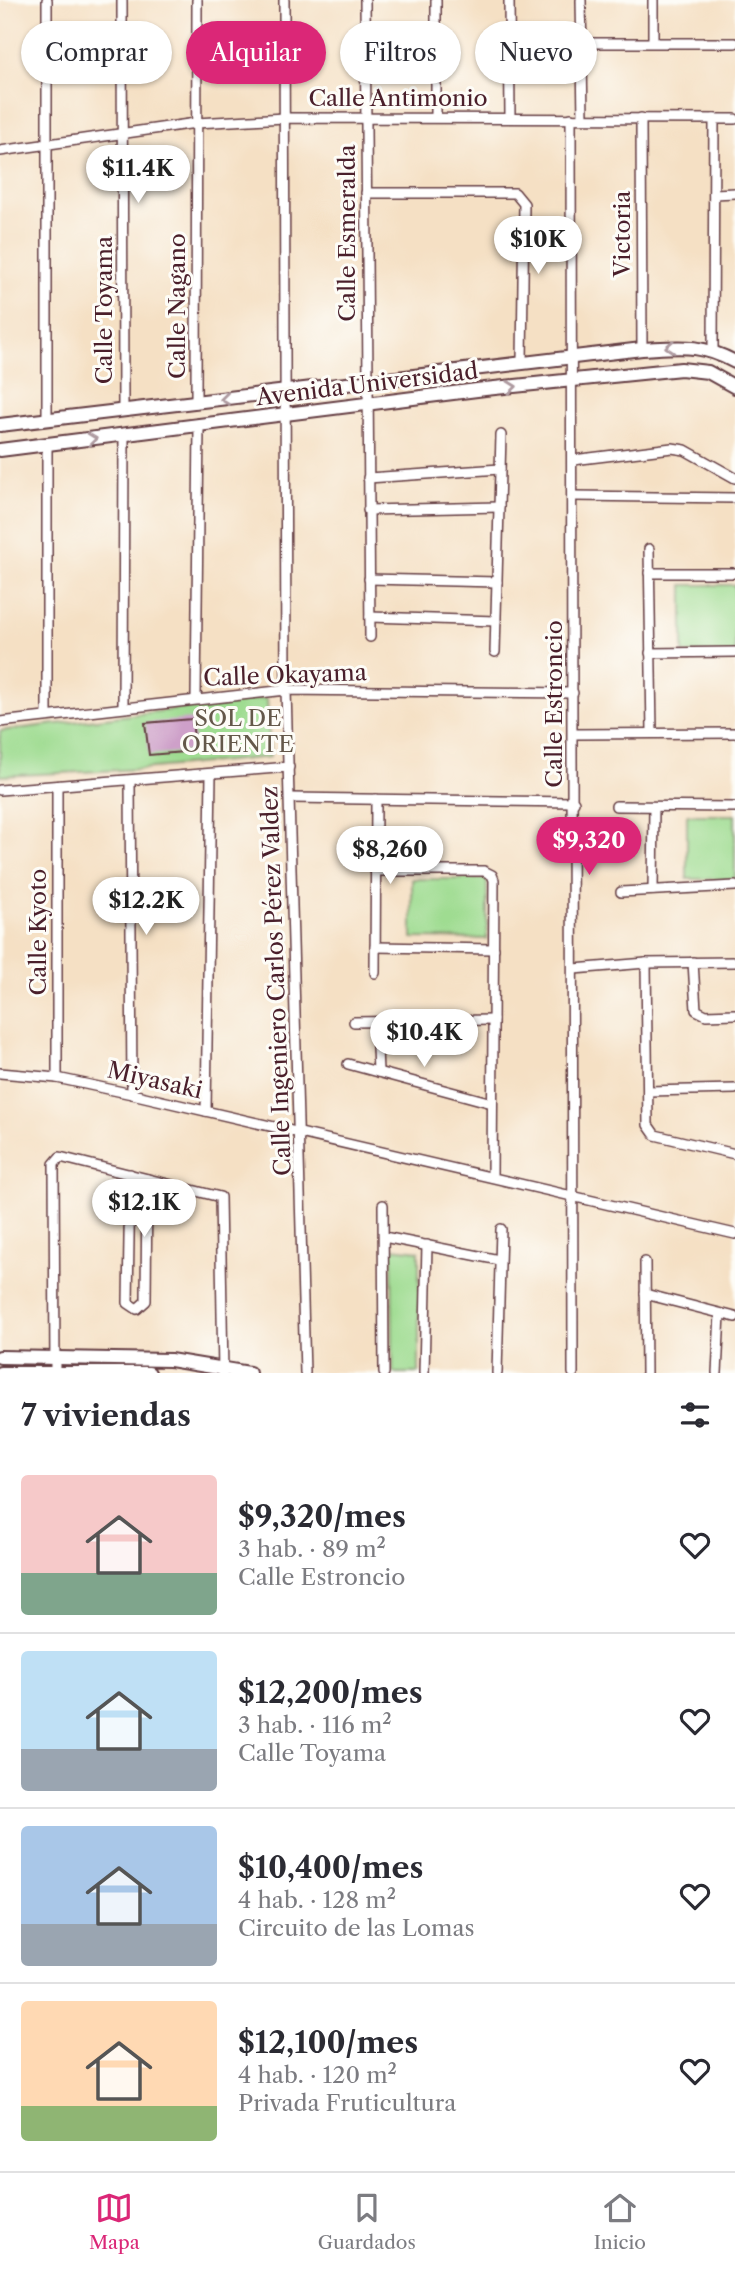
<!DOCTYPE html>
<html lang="es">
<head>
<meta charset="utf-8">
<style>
  :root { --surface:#fff; --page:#f2f2f3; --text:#2b2b33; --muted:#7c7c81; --line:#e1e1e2; --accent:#db2777 }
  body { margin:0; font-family:"Libre Caslon Text",serif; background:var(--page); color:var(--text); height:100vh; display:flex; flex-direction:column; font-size:26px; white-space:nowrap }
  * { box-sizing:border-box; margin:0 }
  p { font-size:23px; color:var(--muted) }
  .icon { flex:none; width:38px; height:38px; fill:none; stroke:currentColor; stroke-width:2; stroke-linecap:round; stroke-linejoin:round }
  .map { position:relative; height:1373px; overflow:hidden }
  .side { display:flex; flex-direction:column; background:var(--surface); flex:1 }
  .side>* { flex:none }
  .banner { position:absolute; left:21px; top:21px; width:693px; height:63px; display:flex; gap:14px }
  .price { position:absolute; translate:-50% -60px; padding:0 16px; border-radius:24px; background:#fff; color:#222; font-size:23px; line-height:46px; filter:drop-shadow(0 2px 4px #0008) }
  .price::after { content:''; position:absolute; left:50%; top:42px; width:21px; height:16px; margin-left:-10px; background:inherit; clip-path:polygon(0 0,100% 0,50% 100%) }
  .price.active { background:var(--accent); color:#fff }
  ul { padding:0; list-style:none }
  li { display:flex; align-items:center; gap:21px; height:175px; padding:0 21px }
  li+li { border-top:2px solid var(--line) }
  li span { display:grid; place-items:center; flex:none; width:196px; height:140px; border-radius:7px; color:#555 }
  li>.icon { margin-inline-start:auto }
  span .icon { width:84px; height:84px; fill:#fffc; stroke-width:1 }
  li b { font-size:30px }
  h2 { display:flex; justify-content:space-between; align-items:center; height:84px; padding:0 21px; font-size:30px }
  .chip { padding:0 24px; border-radius:32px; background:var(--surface); box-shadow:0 2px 5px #0004; font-size:24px; line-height:63px }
  .chip.active { background:var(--accent); color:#fff }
  .tabs { display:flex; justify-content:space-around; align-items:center; height:98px; border-top:2px solid var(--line); background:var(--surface); font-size:19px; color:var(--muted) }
  .tabs a { display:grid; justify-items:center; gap:4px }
  .tabs .active { color:var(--accent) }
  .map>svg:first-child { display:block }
</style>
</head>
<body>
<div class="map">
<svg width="735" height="1373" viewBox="0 0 735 1373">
  <rect width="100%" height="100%" fill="#fdfcf7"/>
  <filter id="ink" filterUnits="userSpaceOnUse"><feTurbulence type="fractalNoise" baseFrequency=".0143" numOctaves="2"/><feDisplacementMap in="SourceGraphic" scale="14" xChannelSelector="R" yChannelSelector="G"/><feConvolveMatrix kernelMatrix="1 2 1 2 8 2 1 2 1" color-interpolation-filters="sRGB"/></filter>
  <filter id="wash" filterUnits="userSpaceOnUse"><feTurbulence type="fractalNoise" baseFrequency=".00686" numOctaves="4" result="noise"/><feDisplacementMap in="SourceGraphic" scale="28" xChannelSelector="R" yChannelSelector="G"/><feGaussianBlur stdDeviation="1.57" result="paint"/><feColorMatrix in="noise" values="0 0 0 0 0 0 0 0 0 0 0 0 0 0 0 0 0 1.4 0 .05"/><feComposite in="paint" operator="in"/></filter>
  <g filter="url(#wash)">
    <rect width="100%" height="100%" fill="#f5e0c4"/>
    <g fill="#9fdc91" stroke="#747e5e" stroke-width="2">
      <path d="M 683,585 L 735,585 L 735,654 L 683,653 Z"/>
      <path d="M 267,698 L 270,757 L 142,769 L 0,776 L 0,731 Z"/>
      <rect x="687" y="815" width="48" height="64"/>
      <path d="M 412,879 L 487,879 L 487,939 L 412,938 Z"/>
      <path d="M 392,1248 L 419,1251 L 419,1373 L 393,1373 Z"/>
    </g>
    <g id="blocks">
      <path fill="#cea0c9" d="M 192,719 L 195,751 L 149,755 L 145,723 Z"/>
    </g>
  </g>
  <g filter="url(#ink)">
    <use href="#blocks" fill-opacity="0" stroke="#643c42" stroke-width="2"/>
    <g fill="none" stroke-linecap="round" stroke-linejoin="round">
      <defs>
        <g id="street">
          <path d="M 122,0 L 123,411"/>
          <path d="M 284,0 L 286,690 L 305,1373"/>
          <path d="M 365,0 L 370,637"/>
          <path d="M 436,0 L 436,117"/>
          <path d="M 509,0 L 510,118"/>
          <path d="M 581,0 L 583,118"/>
          <path d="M 653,42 L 653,0"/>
          <path d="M 582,43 L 735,43"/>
          <path d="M 571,118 L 573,1373"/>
          <path d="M 641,118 L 642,349"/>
          <path d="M 0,151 L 196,123 L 284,118 L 735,119"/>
          <path d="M 366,193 L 515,193 L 524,204 L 522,362"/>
          <path d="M 714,194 L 735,193"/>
          <path d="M 713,350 L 714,119"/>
          <path d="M 196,403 L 197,0"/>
          <path d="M 47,419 L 47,0"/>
          <path d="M 47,444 L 47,716"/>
          <path d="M 573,460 L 672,448 L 685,450 L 735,478"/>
          <path d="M 368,478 L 500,469"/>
          <path d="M 573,496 L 735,498"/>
          <path d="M 368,510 L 499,507"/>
          <path d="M 649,549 L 652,732"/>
          <path d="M 649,573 L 735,573"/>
          <path d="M 369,579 L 497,582"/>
          <path d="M 370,617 L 496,621"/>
          <path d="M 495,652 L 501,435"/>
          <path d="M 650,653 L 735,652"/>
          <path d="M 196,698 L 199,427"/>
          <path d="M 123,706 L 124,435"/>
          <path d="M 0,722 L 286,690 L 573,693"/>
          <path d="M 574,734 L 735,733"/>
          <path d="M 130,781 L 132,1094"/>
          <path d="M 0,790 L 289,767"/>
          <path d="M 291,798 L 574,802"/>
          <path d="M 616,806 L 735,807"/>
          <path d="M 375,871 L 484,871 L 492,875 L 494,880 L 492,1177"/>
          <path d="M 653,890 L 654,807"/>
          <path d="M 621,892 L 735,886"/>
          <path d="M 375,947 L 494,949"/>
          <path d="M 693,962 L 696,1010 L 706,1015 L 735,1014"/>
          <path d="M 646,963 L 648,1125 L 655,1135 L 735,1154"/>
          <path d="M 574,969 L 646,963 L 735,962"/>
          <path d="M 375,973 L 376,799"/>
          <path d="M 354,1022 L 493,1020"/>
          <path d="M 376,1022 L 378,1072"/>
          <path d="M 348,1064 L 492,1103"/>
          <path d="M 0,1073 L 57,1078 L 132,1094 L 735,1234"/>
          <path d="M 57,1078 L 57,786"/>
          <path d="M 648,1091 L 735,1089"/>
          <path d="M 206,1111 L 211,774"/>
          <path d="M 130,1174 L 128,1303 L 137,1309 L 146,1301 L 147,1179"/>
          <path d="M 383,1205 L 384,1373"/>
          <path d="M 384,1237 L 499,1260"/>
          <path d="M 645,1262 L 646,1373"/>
          <path d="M 645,1294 L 735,1317"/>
          <path d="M 55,1373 L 54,1164 L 60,1157 L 220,1197 L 223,1373"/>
          <path d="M 424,1373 L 427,1245"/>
          <path d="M 497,1373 L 501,1229"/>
          <path d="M 717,1373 L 720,1314"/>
        </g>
        <g id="secondary">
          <path d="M 0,425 L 642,349 C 680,347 700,343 735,362"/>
          <path d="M 0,450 L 485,389 L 681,369 L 708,372 L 735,387"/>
          <path d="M 0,1357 L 170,1360 L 249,1373"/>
          <path d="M 0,1373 L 149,1373"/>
        </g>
      </defs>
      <use href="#street" stroke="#643c42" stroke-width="12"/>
      <use href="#secondary" stroke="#643c42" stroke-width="16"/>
      <use href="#street" stroke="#fff" stroke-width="9"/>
      <use href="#secondary" stroke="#fff" stroke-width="12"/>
    </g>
    <defs><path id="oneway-chevron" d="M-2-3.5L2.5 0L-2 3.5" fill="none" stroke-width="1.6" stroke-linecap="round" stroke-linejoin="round" transform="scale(1.75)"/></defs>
    <g stroke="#ae9aa0">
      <use href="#oneway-chevron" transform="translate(670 347) rotate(176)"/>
      <use href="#oneway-chevron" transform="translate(512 387) rotate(-6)"/>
      <use href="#oneway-chevron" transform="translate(225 399) rotate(173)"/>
      <use href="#oneway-chevron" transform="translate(92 439) rotate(-7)"/>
    </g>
  </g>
  <g text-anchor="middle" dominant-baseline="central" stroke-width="6" stroke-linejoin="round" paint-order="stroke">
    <g font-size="23" fill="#4a1f2b" stroke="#fdfcf7">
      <text x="398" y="98">Calle Antimonio</text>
      <text transform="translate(347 233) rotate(-90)">Calle Esmeralda</text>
      <text transform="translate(622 234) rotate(-90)">Victoria</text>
      <text transform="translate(177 306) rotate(-90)">Calle Nagano</text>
      <text transform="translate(104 310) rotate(-90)">Calle Toyama</text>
      <text transform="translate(367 384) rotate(-7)">Avenida Universidad</text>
      <text transform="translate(285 675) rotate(-2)">Calle Okayama</text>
      <text transform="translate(554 704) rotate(-90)">Calle Estroncio</text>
      <text transform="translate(38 932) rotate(-90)">Calle Kyoto</text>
      <text transform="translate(276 981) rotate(-92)">Calle Ingeniero Carlos Pérez Valdez</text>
      <text transform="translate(155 1080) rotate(13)">Miyasaki</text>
    </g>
    <g font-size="23" fill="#64584a" stroke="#fdfcf7">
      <text x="238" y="718">SOL DE<tspan x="238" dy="26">ORIENTE</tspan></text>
    </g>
  </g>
</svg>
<b class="price" style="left:138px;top:205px">$11.4K</b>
<b class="price" style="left:538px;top:276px">$10K</b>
<b class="price active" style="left:589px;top:877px">$9,320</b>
<b class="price" style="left:390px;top:886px">$8,260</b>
<b class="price" style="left:146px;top:937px">$12.2K</b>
<b class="price" style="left:424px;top:1069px">$10.4K</b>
<b class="price" style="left:144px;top:1239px">$12.1K</b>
<div class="banner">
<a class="chip">Comprar</a>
<a class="chip active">Alquilar</a>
<a class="chip">Filtros</a>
<a class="chip">Nuevo</a>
</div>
</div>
<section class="side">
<h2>7 viviendas<svg class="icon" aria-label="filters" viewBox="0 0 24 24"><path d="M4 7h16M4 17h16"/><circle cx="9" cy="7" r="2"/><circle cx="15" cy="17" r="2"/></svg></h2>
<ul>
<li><span style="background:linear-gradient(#f6c9c9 70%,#7fa58c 0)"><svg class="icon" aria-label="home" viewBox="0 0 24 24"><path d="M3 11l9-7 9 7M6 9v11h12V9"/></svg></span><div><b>$9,320/mes</b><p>3 hab. · 89 m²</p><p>Calle Estroncio</p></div><svg class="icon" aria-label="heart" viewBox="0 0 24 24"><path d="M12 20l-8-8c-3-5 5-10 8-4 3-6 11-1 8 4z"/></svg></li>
<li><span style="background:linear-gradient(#bfe0f5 70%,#9aa5b1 0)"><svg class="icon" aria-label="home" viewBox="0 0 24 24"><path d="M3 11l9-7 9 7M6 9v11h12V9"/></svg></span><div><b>$12,200/mes</b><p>3 hab. · 116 m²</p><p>Calle Toyama</p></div><svg class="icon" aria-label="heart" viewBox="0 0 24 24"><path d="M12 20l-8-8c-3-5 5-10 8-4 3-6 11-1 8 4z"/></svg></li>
<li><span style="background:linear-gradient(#a9c7e8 70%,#9aa5b1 0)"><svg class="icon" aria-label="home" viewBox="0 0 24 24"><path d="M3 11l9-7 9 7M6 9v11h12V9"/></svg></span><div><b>$10,400/mes</b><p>4 hab. · 128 m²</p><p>Circuito de las Lomas</p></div><svg class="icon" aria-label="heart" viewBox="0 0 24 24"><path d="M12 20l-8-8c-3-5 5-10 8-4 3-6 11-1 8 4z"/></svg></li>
<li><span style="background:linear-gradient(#ffd9b3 75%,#8fb573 0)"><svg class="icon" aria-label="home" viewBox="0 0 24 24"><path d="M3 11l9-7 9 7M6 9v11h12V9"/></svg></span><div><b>$12,100/mes</b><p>4 hab. · 120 m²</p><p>Privada Fruticultura</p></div><svg class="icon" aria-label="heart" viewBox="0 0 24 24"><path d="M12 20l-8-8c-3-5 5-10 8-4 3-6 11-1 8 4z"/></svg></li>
</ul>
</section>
<nav class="tabs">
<a class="active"><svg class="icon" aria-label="map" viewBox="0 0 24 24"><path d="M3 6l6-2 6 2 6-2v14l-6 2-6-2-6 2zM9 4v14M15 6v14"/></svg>Mapa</a>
<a><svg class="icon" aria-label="saved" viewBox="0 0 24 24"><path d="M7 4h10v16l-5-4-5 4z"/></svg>Guardados</a>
<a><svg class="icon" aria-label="home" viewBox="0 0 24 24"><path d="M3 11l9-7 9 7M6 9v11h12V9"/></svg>Inicio</a>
</nav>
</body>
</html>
